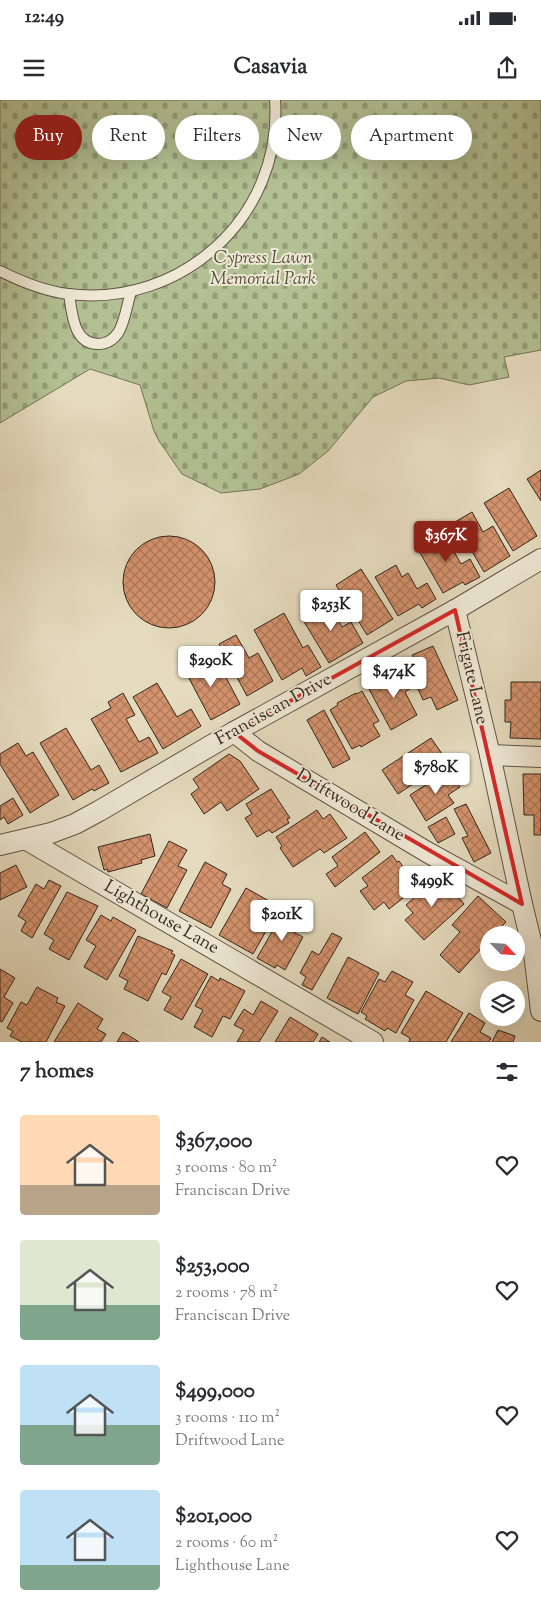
<!DOCTYPE html>
<html lang="en">
<head>
<meta charset="utf-8">
<style>
  :root { --surface:#fff; --page:#f7f7f7; --text:#2b2b33; --muted:#7c7c81; --accent:#8f2418 }
  body { margin:0; font-family:"Sorts Mill Goudy",serif; background:var(--page); color:var(--text); height:100vh; display:flex; flex-direction:column; font-size:19px; white-space:nowrap }
  * { box-sizing:border-box; margin:0 }
  p { font-size:16px; color:var(--muted) }
  .icon { flex:none; width:28px; height:28px; fill:none; stroke:currentColor; stroke-width:2; stroke-linecap:round; stroke-linejoin:round }
  .map { position:relative; height:942px; overflow:hidden }
  .drawer { display:flex; flex-direction:column; background:var(--surface); flex:1 }
  .drawer>* { flex:none }
  .top-card { position:absolute; left:15px; top:15px; width:511px; height:45px; display:flex; gap:10px }
  .needle { width:32px; rotate:115deg }
  .controls { position:absolute; left:480px; top:826px; display:grid; gap:10px }
  .controls a { display:grid; place-items:center; width:45px; height:45px; border-radius:50%; background:var(--surface); box-shadow:0 5px 20px #0002; font-size:25px }
  .price { position:absolute; translate:-50% -42px; padding:0 11px; border-radius:5px; background:#fff; color:#222; font-size:16px; line-height:32px; filter:drop-shadow(0 1px 2px #0008) }
  .price::after { content:''; position:absolute; left:50%; top:30px; width:15px; height:11px; margin-left:-8px; background:inherit; clip-path:polygon(0 0,100% 0,50% 100%) }
  .price.on { background:var(--accent); color:#fff }
  ul { padding:0; list-style:none }
  li { display:flex; align-items:center; gap:15px; height:125px; padding:0 20px }
  li span { display:grid; place-items:center; flex:none; width:140px; height:100px; border-radius:5px; color:#555 }
  li>.icon { margin-inline-start:auto }
  span .icon { width:60px; height:60px; fill:#fffc; stroke-width:1 }
  li b { font-size:21px }
  h2 { display:flex; justify-content:space-between; align-items:center; height:60px; padding:0 20px; font-size:21px }
  .pill { padding:0 18px; border-radius:22px; background:var(--surface); box-shadow:0 5px 20px #0002; font-size:18px; line-height:45px }
  .pill.on { background:var(--accent); color:#fff }
  .status { display:flex; justify-content:space-between; align-items:center; height:35px; padding:0 25px; background:var(--surface); direction:ltr }
  .status svg { height:14px; fill:currentColor }
  header { display:flex; justify-content:space-between; align-items:center; height:65px; padding:0 20px; background:var(--surface); font-size:22px; font-weight:700 }
  .map>svg:first-child { display:block }
</style>
</head>
<body>
<div class="status"><b>12:49</b><svg viewBox="0 0 49 12"><path d="M0 12V9h3v3zM5 12V6h3v6zM10 12V3h3v9zM15 12V0h3v12zM26 1h20v11H26zM47 4h2v5h-2z"/></svg></div>
<header><svg class="icon" aria-label="menu" viewBox="0 0 24 24"><path d="M4 6h16M4 12h16M4 18h16"/></svg>Casavia<svg class="icon" aria-label="share" viewBox="0 0 24 24"><path d="M12 15V3M7 8l5-5 5 5M5 13v7h14v-7"/></svg></header>
<div class="map">
<svg width="541" height="942" viewBox="0 0 541 942">
  <defs>
    <pattern id="cemetery-stones" width="16" height="16" patternUnits="userSpaceOnUse" patternTransform="scale(1.25)"><rect width="16" height="16" fill="#b3c093"/><path d="M2 7V4a2 2 0 0 1 4 0v3zM10 15v-3a2 2 0 0 1 4 0v3z" fill="#929c77"/></pattern>
    <pattern id="building-cross-hatch" width="8" height="8" patternUnits="userSpaceOnUse" patternTransform="scale(1.25)"><rect width="8" height="8" fill="#d5936d"/><path d="M0 0l8 8M0 8l8-8" fill="none" stroke="#ae7859"/></pattern>
  </defs>
  <rect width="100%" height="100%" fill="#e5dbbe"/>
  <filter id="stains"><feTurbulence type="fractalNoise" baseFrequency=".004" numOctaves="4"/><feColorMatrix values="0 0 0 0 .2 0 0 0 0 .09 0 0 0 0 .02 0 0 0 .5 -.17"/></filter>
  <radialGradient id="worn" r=".72"><stop offset=".6" stop-color="#630" stop-opacity="0"/><stop offset="1" stop-color="#630" stop-opacity=".3"/></radialGradient>
  <path fill="url(#cemetery-stones)" stroke="#747458" d="M 0,0 L 541,0 L 541,250 L 504,257 L 509,277 L 469,285 L 439,278 L 406,281 L 373,297 L 328,351 L 299,374 L 260,389 L 221,393 L 182,374 L 159,341 L 154,331 L 140,285 L 90,269 L 0,323 Z"/>
  <g fill="url(#building-cross-hatch)" stroke="#34271d">
    <path d="M 541,370 L 541,401 L 527,379 Z"/>
    <path d="M 509,388 L 537,436 L 513,451 L 484,403 Z"/>
    <path d="M 472,412 L 483,432 L 493,426 L 510,456 L 484,472 L 455,422 Z"/>
    <path d="M 442,430 L 461,464 L 470,459 L 480,477 L 465,485 L 463,482 L 443,493 L 415,444 Z"/>
    <circle cx="169" cy="482" r="46"/>
    <path d="M 396,465 L 402,477 L 408,473 L 417,489 L 427,483 L 436,499 L 422,508 L 419,504 L 398,516 L 375,477 Z"/>
    <path d="M 361,469 L 393,519 L 367,535 L 336,485 Z"/>
    <path d="M 321,503 L 325,509 L 330,506 L 342,527 L 351,522 L 363,543 L 329,563 L 300,515 Z"/>
    <path d="M 284,513 L 303,548 L 308,545 L 321,567 L 306,576 L 302,568 L 282,580 L 254,530 Z"/>
    <path d="M 236,535 L 249,558 L 258,553 L 273,581 L 247,596 L 219,544 Z"/>
    <path d="M 433,546 L 458,600 L 437,610 L 431,597 L 423,600 L 406,562 L 414,558 L 412,555 Z"/>
    <path d="M 202,554 L 213,575 L 222,570 L 240,604 L 211,620 L 182,565 Z"/>
    <path d="M 401,569 L 411,588 L 405,592 L 417,615 L 391,630 L 369,589 L 378,585 L 375,581 L 393,571 L 394,573 Z"/>
    <path d="M 511,582 L 541,582 L 541,639 L 510,638 L 511,622 L 505,622 L 505,600 L 511,600 Z"/>
    <path d="M 157,583 L 177,617 L 191,609 L 201,626 L 163,649 L 133,597 Z"/>
    <path d="M 362,591 L 379,621 L 373,624 L 380,636 L 361,647 L 360,645 L 352,649 L 330,610 L 338,605 L 337,603 L 356,593 L 357,594 Z"/>
    <path d="M 123,593 L 135,615 L 126,619 L 139,642 L 149,637 L 158,653 L 121,672 L 91,619 L 111,608 L 108,602 Z"/>
    <path d="M 324,610 L 350,659 L 333,668 L 307,620 Z"/>
    <path d="M 66,628 L 91,670 L 99,665 L 109,683 L 94,691 L 92,689 L 73,700 L 40,643 Z"/>
    <path d="M 431,638 L 447,661 L 398,694 L 382,670 Z"/>
    <path d="M 18,643 L 26,656 L 33,652 L 59,695 L 30,713 L 0,664 L 0,654 Z"/>
    <path d="M 229,654 L 240,661 L 259,689 L 227,711 L 221,702 L 204,714 L 191,694 L 199,688 L 193,679 Z"/>
    <path d="M 449,670 L 460,687 L 448,695 L 454,703 L 426,721 L 410,695 Z"/>
    <path d="M 523,674 L 541,674 L 541,735 L 534,735 L 534,715 L 524,715 Z"/>
    <path d="M 271,689 L 290,718 L 287,719 L 289,723 L 272,733 L 269,730 L 257,737 L 245,718 L 252,714 L 246,704 Z"/>
    <path d="M 13,698 L 23,715 L 8,724 L 4,717 L 0,720 L 0,706 Z"/>
    <path d="M 466,704 L 491,753 L 474,762 L 462,738 L 468,736 L 454,709 Z"/>
    <path d="M 317,710 L 323,719 L 330,714 L 347,738 L 324,753 L 320,749 L 293,767 L 280,748 L 282,746 L 276,737 Z"/>
    <path d="M 446,717 L 455,734 L 438,743 L 428,727 Z"/>
    <path d="M 365,732 L 380,752 L 335,787 L 326,774 L 338,766 L 332,757 Z"/>
    <path d="M 150,734 L 155,756 L 141,760 L 142,763 L 108,772 L 107,769 L 104,770 L 98,747 Z"/>
    <path d="M 169,741 L 187,750 L 178,766 L 187,770 L 167,808 L 141,794 Z"/>
    <path d="M 392,755 L 397,762 L 399,761 L 413,780 L 411,781 L 416,788 L 389,809 L 384,802 L 374,810 L 360,791 L 368,786 L 362,778 Z"/>
    <path d="M 205,762 L 227,774 L 222,784 L 231,789 L 211,828 L 179,811 Z"/>
    <path d="M 16,765 L 27,787 L 0,800 L 0,773 Z"/>
    <path d="M 435,779 L 442,787 L 446,783 L 464,804 L 424,840 L 405,820 L 413,813 L 406,805 Z"/>
    <path d="M 49,780 L 61,786 L 32,838 L 21,831 L 26,821 L 18,816 L 36,784 L 44,789 Z"/>
    <path d="M 246,788 L 269,801 L 264,811 L 274,817 L 253,854 L 219,835 Z"/>
    <path d="M 67,792 L 98,806 L 69,860 L 49,849 L 54,840 L 44,834 Z"/>
    <path d="M 478,796 L 506,822 L 493,835 L 489,835 L 489,840 L 459,873 L 440,855 L 460,832 L 452,825 Z"/>
    <path d="M 285,809 L 302,819 L 295,833 L 303,837 L 285,870 L 277,865 L 275,868 L 257,858 Z"/>
    <path d="M 101,815 L 111,821 L 113,817 L 136,830 L 107,880 L 84,867 L 96,846 L 86,840 Z"/>
    <path d="M 332,833 L 342,838 L 312,890 L 302,885 L 306,877 L 300,873 L 312,851 L 319,855 Z"/>
    <path d="M 138,836 L 173,851 L 171,853 L 175,855 L 166,875 L 162,873 L 148,901 L 124,889 L 128,881 L 119,876 Z"/>
    <path d="M 348,857 L 379,873 L 358,914 L 327,898 Z"/>
    <path d="M 181,859 L 208,874 L 182,920 L 164,910 L 171,897 L 162,892 Z"/>
    <path d="M 0,869 L 15,878 L 4,897 L 13,903 L 2,922 L 0,921 Z"/>
    <path d="M 392,871 L 413,882 L 405,895 L 414,900 L 396,933 L 387,928 L 385,931 L 365,919 L 367,916 L 361,912 L 379,879 L 385,882 Z"/>
    <path d="M 211,876 L 219,881 L 220,878 L 245,891 L 230,919 L 223,916 L 212,937 L 194,927 L 203,910 L 195,906 Z"/>
    <path d="M 37,887 L 58,898 L 56,902 L 65,906 L 46,942 L 22,942 L 10,936 L 13,931 L 7,928 L 21,902 L 27,905 Z"/>
    <path d="M 426,891 L 463,913 L 446,942 L 409,942 L 410,938 L 401,933 Z"/>
    <path d="M 261,901 L 278,911 L 259,942 L 237,942 L 244,930 L 234,925 L 244,909 L 253,915 Z"/>
    <path d="M 78,903 L 103,919 L 97,929 L 106,934 L 101,942 L 54,942 Z"/>
    <path d="M 469,913 L 485,923 L 480,932 L 491,938 L 489,942 L 451,942 Z"/>
    <path d="M 290,917 L 318,934 L 313,942 L 275,942 Z"/>
    <path d="M 498,930 L 515,936 L 513,942 L 492,942 Z"/>
    <path d="M 123,932 L 139,942 L 117,942 Z"/>
    <path d="M 322,937 L 330,942 L 319,942 Z"/>
  </g>
  <g fill="none" stroke-linecap="round" stroke-linejoin="round">
    <defs>
      <g id="service">
        <path d="M 0,171 C 22,182 44,191 68,194 C 182,208 283,116 275,0"/>
        <path d="M 69,194 C 72,212 73,244 98,244 C 106,244 113,240 118,233 C 125,222 127,204 131,192"/>
      </g>
      <g id="minor">
        <path d="M 455,510 L 490,655 L 522,804 L 534,853 L 541,911"/>
        <path d="M 234,632 L 258,651 L 427,752 L 522,804"/>
        <path d="M 490,655 L 541,657"/>
        <path d="M 27,740 L 373,942"/>
        <path d="M 0,745 L 51,733 L 75,724 L 99,711 L 234,632 L 455,510 L 541,459"/>
      </g>
    </defs>
    <use href="#service" stroke="#605445" stroke-width="12"/>
    <use href="#minor" stroke="#605445" stroke-width="22"/>
    <use href="#service" stroke="#eee8d5" stroke-width="10"/>
    <use href="#minor" stroke="#eee8d5" stroke-width="20"/>
  </g>
  <path fill="none" stroke="#d62828" stroke-width="4" stroke-linejoin="round" d="M 455,510 L 522,804 L 258,651 L 234,632 Z"/>
  <g text-anchor="middle" dominant-baseline="central" stroke-width="4" stroke-linejoin="round" paint-order="stroke">
    <g font-size="18" font-style="italic" fill="#544d3a" stroke="#eee8d5">
      <text x="263" y="159">Cypress Lawn<tspan x="263" dy="21">Memorial Park</tspan></text>
    </g>
    <g font-size="18" fill="#34271d" stroke="#eee8d5">
      <text transform="translate(471 578) rotate(77)">Frigate Lane</text>
      <text transform="translate(274 610) rotate(-29)">Franciscan Drive</text>
      <text transform="translate(350 706) rotate(31)">Driftwood Lane</text>
      <text transform="translate(161 818) rotate(30)">Lighthouse Lane</text>
    </g>
  </g>
  <rect width="100%" height="100%" filter="url(#stains)"/>
  <rect width="100%" height="100%" fill="url(#worn)"/>
</svg>
<div class="controls">
<a><svg class="needle" viewBox="-14 -14 28 28"><path d="M0-13l5 13h-10z" fill="#e53935"/><path d="M0 13l5-13h-10z" fill="#7c7c81"/></svg></a>
<a><svg class="icon" aria-label="layers" viewBox="0 0 24 24"><path d="M12 4l9 5-9 5-9-5zM3 14l9 5 9-5"/></svg></a>
</div>
<b class="price on" style="left:446px;top:463px">$367K</b>
<b class="price" style="left:331px;top:532px">$253K</b>
<b class="price" style="left:211px;top:588px">$290K</b>
<b class="price" style="left:394px;top:599px">$474K</b>
<b class="price" style="left:436px;top:695px">$780K</b>
<b class="price" style="left:432px;top:808px">$499K</b>
<b class="price" style="left:282px;top:842px">$201K</b>
<div class="top-card">
<a class="pill on">Buy</a>
<a class="pill">Rent</a>
<a class="pill">Filters</a>
<a class="pill">New</a>
<a class="pill">Apartment</a>
</div>
</div>
<section class="drawer">
<h2>7 homes<svg class="icon" aria-label="filters" viewBox="0 0 24 24"><path d="M4 7h16M4 17h16"/><circle cx="9" cy="7" r="2"/><circle cx="15" cy="17" r="2"/></svg></h2>
<ul>
<li><span style="background:linear-gradient(#ffd9b3 70%,#b9a48a 0)"><svg class="icon" aria-label="home" viewBox="0 0 24 24"><path d="M3 11l9-7 9 7M6 9v11h12V9"/></svg></span><div><b>$367,000</b><p>3 rooms · 80 m²</p><p>Franciscan Drive</p></div><svg class="icon" aria-label="heart" viewBox="0 0 24 24"><path d="M12 20l-8-8c-3-5 5-10 8-4 3-6 11-1 8 4z"/></svg></li>
<li><span style="background:linear-gradient(#dfe7d0 65%,#7fa58c 0)"><svg class="icon" aria-label="home" viewBox="0 0 24 24"><path d="M3 11l9-7 9 7M6 9v11h12V9"/></svg></span><div><b>$253,000</b><p>2 rooms · 78 m²</p><p>Franciscan Drive</p></div><svg class="icon" aria-label="heart" viewBox="0 0 24 24"><path d="M12 20l-8-8c-3-5 5-10 8-4 3-6 11-1 8 4z"/></svg></li>
<li><span style="background:linear-gradient(#bfe0f5 60%,#7fa58c 0)"><svg class="icon" aria-label="home" viewBox="0 0 24 24"><path d="M3 11l9-7 9 7M6 9v11h12V9"/></svg></span><div><b>$499,000</b><p>3 rooms · 110 m²</p><p>Driftwood Lane</p></div><svg class="icon" aria-label="heart" viewBox="0 0 24 24"><path d="M12 20l-8-8c-3-5 5-10 8-4 3-6 11-1 8 4z"/></svg></li>
<li><span style="background:linear-gradient(#bfe0f5 75%,#7fa58c 0)"><svg class="icon" aria-label="home" viewBox="0 0 24 24"><path d="M3 11l9-7 9 7M6 9v11h12V9"/></svg></span><div><b>$201,000</b><p>2 rooms · 60 m²</p><p>Lighthouse Lane</p></div><svg class="icon" aria-label="heart" viewBox="0 0 24 24"><path d="M12 20l-8-8c-3-5 5-10 8-4 3-6 11-1 8 4z"/></svg></li>
</ul>
</section>
</body>
</html>
